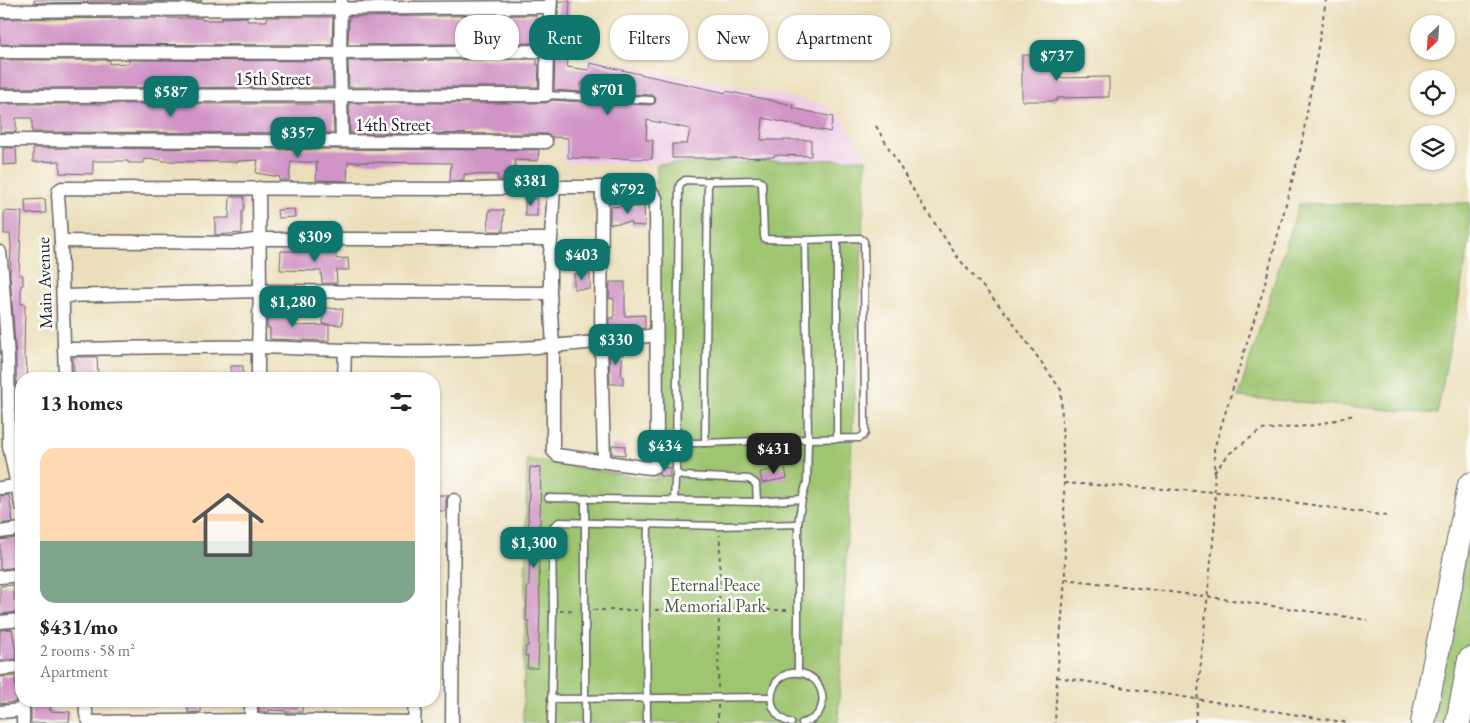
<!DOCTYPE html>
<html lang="en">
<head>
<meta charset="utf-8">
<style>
  :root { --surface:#fff; --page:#f6f6f6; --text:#222; --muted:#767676; --accent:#0f766e }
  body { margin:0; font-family:"EB Garamond",serif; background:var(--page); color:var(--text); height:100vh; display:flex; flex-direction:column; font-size:19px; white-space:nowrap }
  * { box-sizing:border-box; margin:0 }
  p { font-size:16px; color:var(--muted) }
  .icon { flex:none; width:28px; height:28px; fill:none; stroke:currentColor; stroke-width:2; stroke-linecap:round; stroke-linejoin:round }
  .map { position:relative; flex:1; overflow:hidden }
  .panel { position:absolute; left:15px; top:372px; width:425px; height:335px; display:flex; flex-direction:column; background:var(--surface); border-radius:20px; box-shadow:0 1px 4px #0004 }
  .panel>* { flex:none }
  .banner { position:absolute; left:455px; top:15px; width:475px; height:45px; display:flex; gap:10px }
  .needle { width:32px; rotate:205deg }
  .controls { position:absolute; left:1410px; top:15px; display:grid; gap:10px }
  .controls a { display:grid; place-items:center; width:45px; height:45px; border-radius:50%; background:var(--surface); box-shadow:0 1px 4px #0004; font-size:25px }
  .price { position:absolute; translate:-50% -42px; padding:0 11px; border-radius:10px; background:var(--accent); color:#fff; font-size:16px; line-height:32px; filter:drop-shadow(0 1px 2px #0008) }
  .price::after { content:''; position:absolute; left:50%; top:30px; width:15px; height:11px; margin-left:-8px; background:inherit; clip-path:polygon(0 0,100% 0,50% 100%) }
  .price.current { background:#222; color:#fff }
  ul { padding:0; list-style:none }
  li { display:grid; align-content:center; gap:10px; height:265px; padding:0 25px }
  li span { display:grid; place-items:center; height:155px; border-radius:15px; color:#555 }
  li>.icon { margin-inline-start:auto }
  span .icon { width:90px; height:90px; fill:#fffc; stroke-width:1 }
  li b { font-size:21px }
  h2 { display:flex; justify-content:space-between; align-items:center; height:60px; padding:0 25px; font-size:21px }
  .chip { padding:0 18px; border-radius:20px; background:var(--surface); box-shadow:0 1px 4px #0004; font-size:18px; line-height:45px }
  .chip.current { background:var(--accent); color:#fff }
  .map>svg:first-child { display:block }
</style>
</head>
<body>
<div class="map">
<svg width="1470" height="723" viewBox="0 0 1470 723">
  <rect width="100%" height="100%" fill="#fdfcf7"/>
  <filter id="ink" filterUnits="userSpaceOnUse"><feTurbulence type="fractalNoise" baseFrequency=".02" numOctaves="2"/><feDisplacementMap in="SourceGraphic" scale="10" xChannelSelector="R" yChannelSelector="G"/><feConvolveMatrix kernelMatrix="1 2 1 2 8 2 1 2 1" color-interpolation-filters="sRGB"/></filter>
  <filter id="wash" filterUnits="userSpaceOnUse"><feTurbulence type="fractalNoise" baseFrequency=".0096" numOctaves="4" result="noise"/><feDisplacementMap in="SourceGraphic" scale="20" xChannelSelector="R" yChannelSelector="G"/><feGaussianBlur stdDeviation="1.12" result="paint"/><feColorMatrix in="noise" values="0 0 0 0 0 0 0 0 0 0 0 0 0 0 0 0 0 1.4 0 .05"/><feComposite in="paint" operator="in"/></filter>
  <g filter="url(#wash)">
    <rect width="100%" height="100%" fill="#ebdfbb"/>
    <path fill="#efd0e6" d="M 587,57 L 823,104 L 845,120 L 866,159 L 657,164 L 562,163 L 567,100 L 581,98 Z"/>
    <g fill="#9ec570" stroke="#607456">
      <path d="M 866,159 L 838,723 L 523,723 L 527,459 L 656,480 L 657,164 Z"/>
      <path d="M 1470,203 L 1470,239 L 1437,414 L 1238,397 L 1299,204 Z"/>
      <path d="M 1470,535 L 1470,634 L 1453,723 L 1433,723 Z"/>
    </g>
    <g id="blocks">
      <g fill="#d194c6">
        <path d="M 34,0 L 202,0 L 202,1 L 34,3 Z"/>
        <path d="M 559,1 L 570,1 L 569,17 L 568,17 L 568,49 L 570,49 L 567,67 L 589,70 L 590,63 L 726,93 L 726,91 L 793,105 L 793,108 L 833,117 L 830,132 L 763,118 L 761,140 L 811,140 L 811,156 L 774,155 L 774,157 L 724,158 L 672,158 L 672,144 L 687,144 L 690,129 L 647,120 L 646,140 L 653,140 L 652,159 L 568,158 L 568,138 L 552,137 L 546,134 L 350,133 L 349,103 L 546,103 L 552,100 L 605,104 L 605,103 L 651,105 L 655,103 L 656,98 L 652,95 L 606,93 L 607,86 L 583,81 L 583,83 L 581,83 L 581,92 L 554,90 L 555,51 Z"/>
        <path d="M 536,15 L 537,43 L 348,45 L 349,17 Z"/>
        <path d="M 247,17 L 247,21 L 267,21 L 267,17 L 333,17 L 332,45 L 0,44 L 0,19 L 202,18 L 202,20 L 222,20 L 222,18 Z"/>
        <path d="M 1022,55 L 1057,55 L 1057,78 L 1109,77 L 1109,97 L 1057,98 L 1057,101 L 1022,101 Z"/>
        <path d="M 537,59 L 537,65 L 539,65 L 538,87 L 349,87 L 348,61 Z"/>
        <path d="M 0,60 L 110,60 L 109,64 L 129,63 L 129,60 L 332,61 L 333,87 L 0,88 Z"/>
        <path d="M 0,104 L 333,104 L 334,133 L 32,132 L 32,118 L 16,118 L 16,132 L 0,132 Z"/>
        <path d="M 3,148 L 16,148 L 17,164 L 3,165 Z"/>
        <path d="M 33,148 L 539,150 L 538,161 L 515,160 L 515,180 L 498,180 L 498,175 L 464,174 L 464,181 L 450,181 L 451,163 L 348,162 L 347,181 L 316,180 L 317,162 L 291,162 L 289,180 L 279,180 L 280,177 L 256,173 L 258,160 L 238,161 L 238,162 L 162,161 L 162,160 L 144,159 L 144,163 L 128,163 L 128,161 L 93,161 L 93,174 L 60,173 L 60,161 L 33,162 Z"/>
        <path d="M 230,197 L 244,197 L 244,211 L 242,211 L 242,233 L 215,235 L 215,218 L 229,218 Z"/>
        <rect x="525" y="198" width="12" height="18"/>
        <path d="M 45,199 L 46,213 L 26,214 L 25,200 Z"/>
        <path d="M 624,206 L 624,207 L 644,206 L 645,226 L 631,225 L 631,222 L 610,224 L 610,207 Z"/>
        <path d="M 294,209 L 295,217 L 278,218 L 277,210 Z"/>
        <path d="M 489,210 L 504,210 L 503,231 L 488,231 Z"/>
        <path d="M 4,211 L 22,212 L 19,275 L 23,275 L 23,285 L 21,285 L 21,304 L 25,304 L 24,358 L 26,358 L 28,379 L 21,379 L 21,465 L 17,445 L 16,358 L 10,274 L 11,247 L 10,234 L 4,234 Z"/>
        <path d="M 281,251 L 324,252 L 336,251 L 336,259 L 348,258 L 349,270 L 336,270 L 337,283 L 322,283 L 321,271 L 280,270 Z"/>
        <rect x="574" y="274" width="16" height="15"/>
        <path d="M 610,282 L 625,282 L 625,316 L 645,315 L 645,328 L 609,332 L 609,318 L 614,318 L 614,299 L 609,298 Z"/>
        <path d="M 281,305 L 281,312 L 290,312 L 290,326 L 329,325 L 329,341 L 270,339 L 270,328 L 267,328 L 268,306 Z"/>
        <path d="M 323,308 L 343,309 L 342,325 L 323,324 Z"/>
        <path d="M 609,349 L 623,349 L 621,376 L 623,376 L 623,384 L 610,384 Z"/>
        <path d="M 73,357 L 97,357 L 98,375 L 74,376 Z"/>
        <rect x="231" y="366" width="12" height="13"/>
        <path d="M 612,445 L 625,446 L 625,455 L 612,454 Z"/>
        <path d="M 530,467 L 541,468 L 540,525 L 538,525 L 540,609 L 538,668 L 527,668 L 528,656 L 525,656 L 526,646 L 528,646 L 529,621 L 526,621 L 527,598 L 527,587 L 529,587 L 530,538 L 528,517 Z"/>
        <path d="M 663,467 L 670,468 L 670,477 L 659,476 L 659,473 Z"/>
        <path d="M 785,467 L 787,478 L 762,483 L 760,472 Z"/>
        <path d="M 9,495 L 13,522 L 0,524 L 0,496 Z"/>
        <path d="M 434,495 L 448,495 L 446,499 L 446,511 L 434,511 Z"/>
        <path d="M 16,538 L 16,543 L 18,543 L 19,567 L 0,569 L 0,540 Z"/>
        <path d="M 14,585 L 14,600 L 16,600 L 17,612 L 0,614 L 0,586 Z"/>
        <path d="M 12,629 L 17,659 L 0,661 L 0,630 Z"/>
        <path d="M 15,676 L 16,697 L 15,702 L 0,704 L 0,677 Z"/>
        <path d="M 31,701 L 50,701 L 50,711 L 70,712 L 69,722 L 31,723 Z"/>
        <path d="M 188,701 L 201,701 L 201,712 L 188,713 Z"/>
        <path d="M 259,701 L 302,701 L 302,712 L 285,712 L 285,711 L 269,710 L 269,712 L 259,712 Z"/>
      </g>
    </g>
  </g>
  <g filter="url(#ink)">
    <use href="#blocks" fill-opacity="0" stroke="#686468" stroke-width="1"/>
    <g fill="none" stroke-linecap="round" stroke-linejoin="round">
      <defs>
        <g id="lane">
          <path d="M 546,95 L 651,100"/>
          <path d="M 708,181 L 758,180 L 762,183 L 764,236 L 765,239 L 805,240 L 808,439 L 859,438 L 863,436 L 865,433 L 864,241 L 860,238 L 805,240"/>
          <path d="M 837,239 L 837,439"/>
          <path d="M 676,443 L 705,443 L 708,181 L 685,180 L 680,184 L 679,189 L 676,469 L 677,474 L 683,476 L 749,479 L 756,484 L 757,502"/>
          <path d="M 705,443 L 808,439 L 807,482 L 802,499"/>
          <path d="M 548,498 L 757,502 L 802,499 L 798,524 L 798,672"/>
          <path d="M 674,500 L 675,480 L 677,474"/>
          <path d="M 551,699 L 770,697"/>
          <path d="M 551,723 L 553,612 L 552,532 C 552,527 554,525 559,522 L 720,526 L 798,524"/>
          <path d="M 585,723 L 585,499"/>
          <path d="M 647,723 L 646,610 L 648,524"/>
          <path d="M 791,723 C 775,718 767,703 774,687 C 775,682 782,676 787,674 C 824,664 837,716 802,723"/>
        </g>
        <g id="street">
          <path d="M 341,1 L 340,53 L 342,141"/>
          <path d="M 0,11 L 550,7"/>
          <path d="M 0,52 L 340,53 L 547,51"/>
          <path d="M 0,96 L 546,95 L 547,51 L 551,0"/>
          <path d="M 0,140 L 546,142"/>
          <path d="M 602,187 L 601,343 L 604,461"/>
          <path d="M 61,241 L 233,243 L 260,239 L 550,239"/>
          <path d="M 0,252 L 2,271 L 8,359 L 9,446 L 21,505"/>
          <path d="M 63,296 L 260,291 L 550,293"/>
          <path d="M 64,349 C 129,348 195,346 260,347 C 318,349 376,352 434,351 C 508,350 582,345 656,335"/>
          <path d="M 65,379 L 61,241 L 58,194 L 59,190 L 62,188 L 473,189 L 554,187 L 641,187 L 650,190 L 656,198 L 657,459 L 655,466 L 651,468 L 642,467 L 557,455 L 553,451 L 553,347 L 550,293 L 550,256 L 554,187"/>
          <path d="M 258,379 L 258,347 L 260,291 L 259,188"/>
          <path d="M 344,379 L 345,350"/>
          <path d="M 0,488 L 16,486"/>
          <path d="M 0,532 L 21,529"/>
          <path d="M 0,577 L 21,575"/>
          <path d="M 0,622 L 21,620"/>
          <path d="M 0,669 L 21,667"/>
          <path d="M 86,701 C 86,709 84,718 91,722 L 251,720 L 414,722"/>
          <path d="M 251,701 L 251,723"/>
          <path d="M 0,712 L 23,710"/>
          <path d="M 23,723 L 23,701"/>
          <path d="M 414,723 L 415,701"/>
          <path d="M 452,723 L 454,500"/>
        </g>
        <g id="highway">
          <path d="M 1423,723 L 1470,485"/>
          <path d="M 1458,723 L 1470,660"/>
        </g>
      </defs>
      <use href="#lane" stroke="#686468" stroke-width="9"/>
      <use href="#street" stroke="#686468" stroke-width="15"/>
      <use href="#highway" stroke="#686468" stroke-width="26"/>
      <g stroke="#686468" stroke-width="2" stroke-dasharray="4 4" stroke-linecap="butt">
        <path d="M 876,126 L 920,201 L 958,258 L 1010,318 L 1061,390 L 1064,483 L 1065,579 L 1057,677 L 1055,723"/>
        <path d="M 1214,472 L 1230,453 L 1261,430 L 1317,425 L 1354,415"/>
        <path d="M 1064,483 L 1231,493 L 1387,516"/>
        <path d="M 1065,579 L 1211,597 L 1368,620"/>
        <path d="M 593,610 L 638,610"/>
        <path d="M 655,610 L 791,610"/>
        <path d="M 560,611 L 576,610"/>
        <path d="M 1057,677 L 1349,723"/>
        <path d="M 718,688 L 720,535"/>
        <path d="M 718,705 L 718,723"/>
        <path d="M 1195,723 L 1215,521 L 1214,449 L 1263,291 L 1301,147 L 1326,0"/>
      </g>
      <use href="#lane" stroke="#fff" stroke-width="6"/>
      <use href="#street" stroke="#fff" stroke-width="12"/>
      <use href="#highway" stroke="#fff" stroke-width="24"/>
    </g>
  </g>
  <g text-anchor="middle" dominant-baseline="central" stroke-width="5" stroke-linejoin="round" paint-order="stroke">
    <g font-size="18" fill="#22223b" stroke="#fdfcf7">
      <text x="273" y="78">15th Street</text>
      <text x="393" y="124">14th Street</text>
      <text transform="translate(44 283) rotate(-92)">Main Avenue</text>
    </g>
    <g font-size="18" fill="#4d5b4e" stroke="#fdfcf7">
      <text x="715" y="584">Eternal Peace<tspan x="715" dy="21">Memorial Park</tspan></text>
    </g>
  </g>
</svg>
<div class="controls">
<a><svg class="needle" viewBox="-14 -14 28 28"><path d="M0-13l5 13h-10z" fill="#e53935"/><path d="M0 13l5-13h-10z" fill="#767676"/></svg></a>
<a><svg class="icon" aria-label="locate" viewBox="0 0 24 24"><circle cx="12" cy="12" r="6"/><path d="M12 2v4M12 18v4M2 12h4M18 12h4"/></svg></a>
<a><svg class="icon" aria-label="layers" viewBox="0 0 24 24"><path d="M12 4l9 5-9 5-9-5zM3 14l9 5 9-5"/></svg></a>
</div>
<b class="price" style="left:1057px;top:82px">$737</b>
<b class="price" style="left:608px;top:116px">$701</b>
<b class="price" style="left:171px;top:118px">$587</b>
<b class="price" style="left:298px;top:159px">$357</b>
<b class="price" style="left:531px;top:207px">$381</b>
<b class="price" style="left:628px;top:215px">$792</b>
<b class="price" style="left:315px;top:263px">$309</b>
<b class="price" style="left:582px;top:281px">$403</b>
<b class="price" style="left:293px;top:328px">$1,280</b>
<b class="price" style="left:616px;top:366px">$330</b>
<b class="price" style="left:665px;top:472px">$434</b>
<b class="price current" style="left:774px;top:475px">$431</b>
<b class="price" style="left:534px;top:569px">$1,300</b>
<div class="banner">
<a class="chip">Buy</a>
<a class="chip current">Rent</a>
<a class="chip">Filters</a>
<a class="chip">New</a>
<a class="chip">Apartment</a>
</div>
<section class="panel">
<h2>13 homes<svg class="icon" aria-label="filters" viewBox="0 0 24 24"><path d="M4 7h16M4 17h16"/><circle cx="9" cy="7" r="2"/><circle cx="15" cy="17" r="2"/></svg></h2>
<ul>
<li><span style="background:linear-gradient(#ffd9b3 60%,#7fa58c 0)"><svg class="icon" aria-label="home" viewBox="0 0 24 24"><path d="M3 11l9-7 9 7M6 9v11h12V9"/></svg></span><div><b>$431/mo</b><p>2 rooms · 58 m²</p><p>Apartment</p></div></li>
</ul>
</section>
</div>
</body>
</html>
